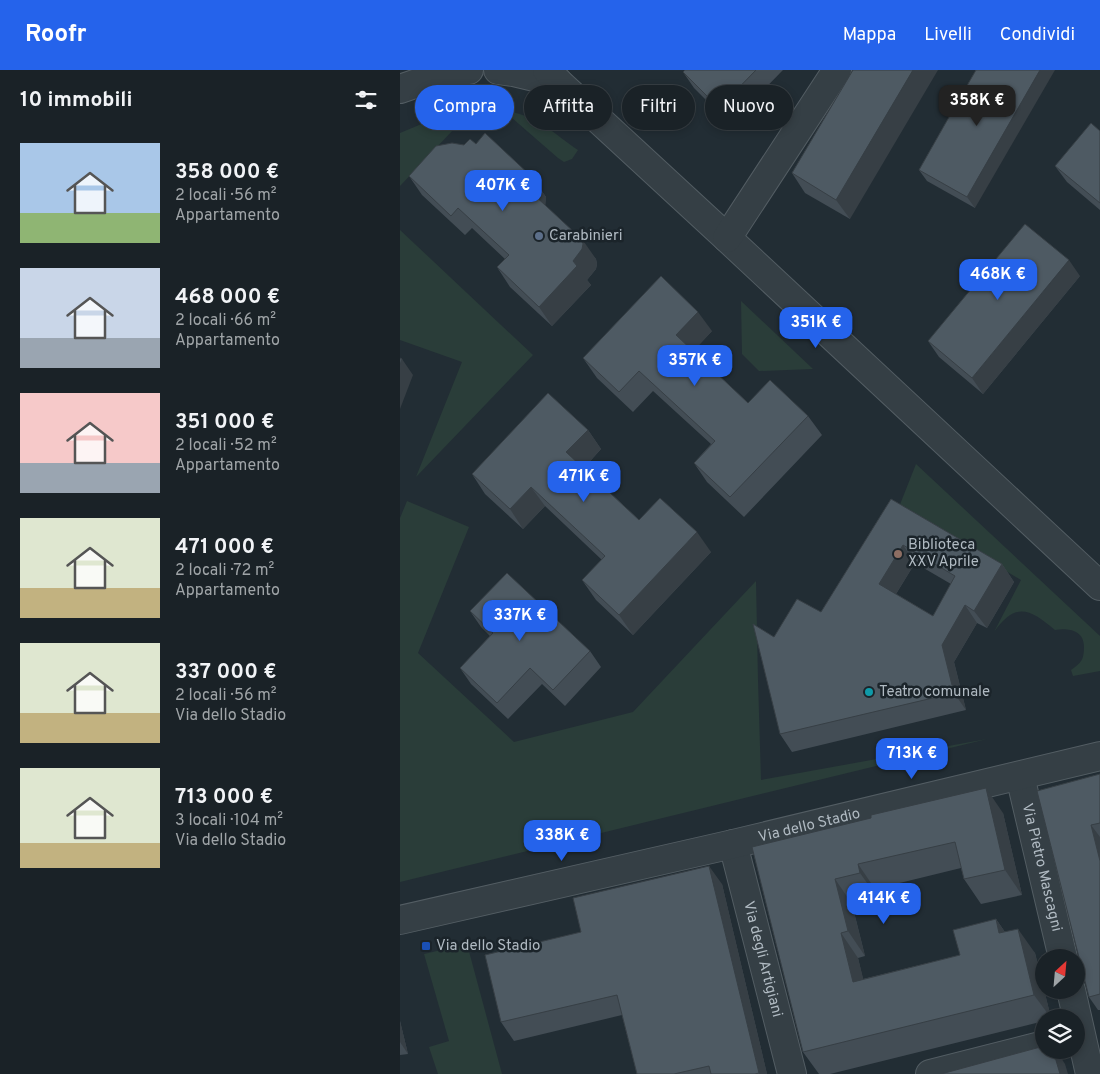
<!DOCTYPE html>
<html lang="it">
<head>
<meta charset="utf-8">
<style>
  :root { --surface:#1a2227; --page:#232a2f; --text:#f1f3f6; --muted:#9fa4a7; --line:#383f44; --accent:#2563eb }
  body { margin:0; font-family:Overpass,sans-serif; background:var(--page); color:var(--text); height:100vh; display:flex; flex-direction:column; font-size:19px; white-space:nowrap }
  * { box-sizing:border-box; margin:0 }
  p { font-size:16px; color:var(--muted) }
  .icon { flex:none; width:28px; height:28px; fill:none; stroke:currentColor; stroke-width:2; stroke-linecap:round; stroke-linejoin:round }
  .map { position:relative; flex:1; overflow:hidden }
  .sheet { display:flex; flex-direction:column; background:var(--surface); width:400px }
  .sheet>* { flex:none }
  .top-card { position:absolute; left:15px; top:15px; width:475px; height:45px; display:flex; gap:10px }
  .needle { width:32px; rotate:26deg }
  .tools { position:absolute; left:635px; top:879px; display:grid; gap:10px }
  .tools a { display:grid; place-items:center; width:50px; height:50px; border-radius:50%; background:var(--surface); box-shadow:0 2px 8px #0003,0 0 0 1px var(--line); font-size:25px }
  .price { position:absolute; translate:-50% -42px; padding:0 11px; border-radius:10px; background:var(--accent); color:#fff; font-size:16px; line-height:32px; filter:drop-shadow(0 1px 2px #0008) }
  .price::after { content:''; position:absolute; left:50%; top:30px; width:15px; height:11px; margin-left:-8px; background:inherit; clip-path:polygon(0 0,100% 0,50% 100%) }
  .price.active { background:#222; color:#fff }
  ul { padding:0; list-style:none }
  li { display:flex; align-items:center; gap:15px; height:125px; padding:0 20px }
  li span { display:grid; place-items:center; flex:none; width:140px; height:100px; border-radius:0px; color:#555 }
  li>.icon { margin-inline-start:auto }
  span .icon { width:60px; height:60px; fill:#fffc; stroke-width:1 }
  li b { font-size:21px }
  h2 { display:flex; justify-content:space-between; align-items:center; height:60px; padding:0 20px; font-size:21px }
  .pill { padding:0 18px; border-radius:22px; background:var(--surface); box-shadow:0 2px 8px #0003,0 0 0 1px var(--line); font-size:18px; line-height:45px }
  .pill.active { background:var(--accent); color:#fff }
  header { display:flex; align-items:center; gap:30px; box-sizing:border-box; height:70px; padding:0 25px; background:var(--accent); color:#fff }
  header strong { font-size:24px }
  nav { display:flex; gap:28px; margin-inline-start:auto; font-size:18px }
  main { display:flex; flex:1; min-height:0 }
  .map>svg:first-child { display:block }
</style>
</head>
<body>
<header>
<strong>Roofr</strong>
<nav><a>Mappa</a><a>Livelli</a><a>Condividi</a></nav>
</header>
<main>
<section class="sheet">
<h2>10 immobili<svg class="icon" aria-label="filters" viewBox="0 0 24 24"><path d="M4 7h16M4 17h16"/><circle cx="9" cy="7" r="2"/><circle cx="15" cy="17" r="2"/></svg></h2>
<ul>
<li><span style="background:linear-gradient(#a9c7e8 70%,#8fb573 0)"><svg class="icon" aria-label="home" viewBox="0 0 24 24"><path d="M3 11l9-7 9 7M6 9v11h12V9"/></svg></span><div><b>358 000 €</b><p>2 locali · 56 m²</p><p>Appartamento</p></div></li>
<li><span style="background:linear-gradient(#c9d6e8 70%,#9aa5b1 0)"><svg class="icon" aria-label="home" viewBox="0 0 24 24"><path d="M3 11l9-7 9 7M6 9v11h12V9"/></svg></span><div><b>468 000 €</b><p>2 locali · 66 m²</p><p>Appartamento</p></div></li>
<li><span style="background:linear-gradient(#f6c9c9 70%,#9aa5b1 0)"><svg class="icon" aria-label="home" viewBox="0 0 24 24"><path d="M3 11l9-7 9 7M6 9v11h12V9"/></svg></span><div><b>351 000 €</b><p>2 locali · 52 m²</p><p>Appartamento</p></div></li>
<li><span style="background:linear-gradient(#dfe7d0 70%,#c2b280 0)"><svg class="icon" aria-label="home" viewBox="0 0 24 24"><path d="M3 11l9-7 9 7M6 9v11h12V9"/></svg></span><div><b>471 000 €</b><p>2 locali · 72 m²</p><p>Appartamento</p></div></li>
<li><span style="background:linear-gradient(#dfe7d0 70%,#c2b280 0)"><svg class="icon" aria-label="home" viewBox="0 0 24 24"><path d="M3 11l9-7 9 7M6 9v11h12V9"/></svg></span><div><b>337 000 €</b><p>2 locali · 56 m²</p><p>Via dello Stadio</p></div></li>
<li><span style="background:linear-gradient(#dfe7d0 75%,#c2b280 0)"><svg class="icon" aria-label="home" viewBox="0 0 24 24"><path d="M3 11l9-7 9 7M6 9v11h12V9"/></svg></span><div><b>713 000 €</b><p>3 locali · 104 m²</p><p>Via dello Stadio</p></div></li>
</ul>
</section>
<div class="map">
<svg width="700" height="1004" viewBox="0 0 700 1004">
  <rect width="100%" height="100%" fill="#222d34"/>
  <g fill="#2a3d39">
    <path d="M 71,41 L 0,116 L 0,63 L 36,48 L 51,44 Z"/>
    <path d="M 104,41 C 133,43 155,64 178,80 L 172,89 L 164,92 L 158,88 Z"/>
    <path d="M 0,160 L 133,285 L 16,407 L 62,292 L 0,270 Z"/>
    <path d="M 341,231 L 413,299 L 359,301 L 342,284 Z"/>
    <path d="M 516,394 L 700,566 L 700,601 L 673,606 L 671,600 C 681,593 684,590 684,577 C 684,560 668,558 655,560 C 630,539 616,531 594,562 L 621,510 L 499,437 Z"/>
    <path d="M 7,431 L 69,457 L 18,583 L 114,672 L 233,642 L 356,511 L 358,610 L 361,710 L 587,669 L 0,812 L 0,448 Z"/>
    <path d="M 67,874 L 102,1004 L 38,1004 L 29,977 L 49,971 L 24,884 Z"/>
  </g>
  <g fill="none" stroke-linecap="round" stroke-linejoin="round">
    <defs>
      <g id="minor">
        <path d="M 98,0 L 113,2 L 159,13"/>
        <path d="M 147,0 L 159,13 L 327,168 L 700,516"/>
        <path d="M 0,19 L 43,4 L 69,0"/>
        <path d="M 327,168 L 437,0"/>
        <path id="s1" d="M 620,706 L 663,888"/>
        <path id="s2" d="M 333,774 L 392,1004"/>
        <path id="s3" d="M 0,850 L 333,774 L 700,686"/>
        <path d="M 671,920 L 690,1004"/>
        <path d="M 530,1004 L 644,975"/>
      </g>
    </defs>
    <use href="#minor" stroke="#535d63" stroke-width="30"/>
    <use href="#minor" stroke="#353f45" stroke-width="28"/>
  </g>
  <g fill="#434d55" fill-rule="evenodd">
    <path d="M 285,0 L 383,0 L 330,54 L 294,18 L 283,2 Z"/>
    <path d="M 453,0 L 450,149 L 405,123 L 392,103 Z"/>
    <path d="M 576,0 L 575,138 L 527,111 L 519,100 Z"/>
    <path d="M 700,61 L 700,140 L 667,112 L 655,96 Z"/>
    <path d="M 76,74 L 132,107 L 146,127 L 145,135 L 196,189 L 197,194 L 196,199 L 187,210 L 191,215 L 152,256 L 110,217 L 97,197 L 105,189 L 72,158 L 65,165 L 22,125 L 9,106 Z"/>
    <path d="M 680,206 L 583,324 L 539,287 L 528,271 Z"/>
    <path d="M 312,261 L 293,281 L 348,333 L 408,346 L 422,365 L 344,447 L 307,412 L 294,393 L 311,374 L 253,321 L 233,342 L 197,308 L 183,288 Z"/>
    <path d="M 188,360 L 201,379 L 184,398 L 239,450 L 311,482 L 233,565 L 196,530 L 182,510 L 202,490 L 145,436 L 123,459 L 85,424 L 72,404 Z"/>
    <path d="M 491,429 L 602,494 L 614,512 L 587,558 L 577,553 L 554,592 L 566,640 L 392,682 L 380,664 L 374,567 L 421,542 ZM 515,493 L 551,514 L 533,546 L 496,524 Z"/>
    <path d="M 70,541 L 190,581 L 201,597 L 165,636 L 142,614 L 108,649 L 71,614 L 60,598 L 90,566 L 81,557 Z"/>
    <path d="M 700,704 L 700,940 L 698,940 L 689,927 L 637,721 Z"/>
    <path d="M 603,743 L 622,825 L 581,834 L 564,809 L 561,798 L 475,819 L 477,827 L 452,834 L 465,886 L 458,888 L 463,909 L 560,885 L 596,849 L 605,862 L 635,883 L 651,948 L 644,948 L 644,951 L 430,1004 L 419,1004 L 403,982 L 352,777 Z"/>
    <path d="M 322,814 L 367,1004 L 237,1004 L 222,945 L 114,971 L 101,952 L 181,862 Z"/>
    <path d="M 0,951 L 8,984 L 0,985 Z"/>
  </g>
  <g fill="#373f45">
    <path d="M 513,0 L 538,0 L 450,149 L 436,130 Z"/>
    <path d="M 640,0 L 655,0 L 575,138 L 567,127 Z"/>
    <path d="M 132,107 L 146,127 L 145,141 L 131,122 Z"/>
    <path d="M 182,169 L 196,189 L 197,194 L 196,199 L 187,210 L 191,215 L 152,256 L 139,237 L 173,191 Z"/>
    <path d="M 669,190 L 680,206 L 583,324 L 572,308 Z"/>
    <path d="M 298,242 L 312,261 L 290,285 L 276,265 Z"/>
    <path d="M 2,289 L 13,305 L 0,339 L 0,295 Z"/>
    <path d="M 188,360 L 201,379 L 180,402 L 166,382 Z"/>
    <path d="M 131,417 L 145,436 L 123,459 L 110,439 Z"/>
    <path d="M 297,462 L 311,482 L 233,565 L 219,545 Z"/>
    <path d="M 503,475 L 515,493 L 491,532 L 479,514 Z"/>
    <path d="M 602,494 L 614,512 L 587,558 L 574,541 Z"/>
    <path d="M 565,535 L 577,553 L 554,592 L 566,640 L 554,623 L 542,575 Z"/>
    <path d="M 586,718 L 603,743 L 622,825 L 605,800 Z"/>
    <path d="M 691,755 L 700,767 L 700,791 Z"/>
    <path d="M 458,794 L 475,819 L 477,827 L 460,803 Z"/>
    <path d="M 309,796 L 322,814 L 367,1004 L 359,1004 L 359,1003 Z"/>
    <path d="M 435,809 L 452,834 L 465,886 L 448,861 Z"/>
    <path d="M 596,849 L 613,874 L 599,863 Z"/>
    <path d="M 618,859 L 635,883 L 651,948 L 634,925 Z"/>
    <path d="M 441,863 L 458,888 L 470,936 L 453,912 Z"/>
    <path d="M 0,951 L 8,984 L 0,972 Z"/>
    <path d="M 653,980 L 656,980 L 665,994 L 668,1004 L 660,1004 Z"/>
  </g>
  <g fill="#4e5a63" stroke="#373f45" fill-rule="evenodd">
    <path d="M 285,0 L 356,0 L 319,38 L 283,2 Z"/>
    <path d="M 453,0 L 513,0 L 436,130 L 392,103 Z"/>
    <path d="M 576,0 L 640,0 L 567,127 L 519,100 L 553,40 Z"/>
    <path d="M 691,53 L 700,61 L 700,133 L 655,96 Z"/>
    <path d="M 85,63 L 132,107 L 131,122 L 175,163 L 179,165 L 182,169 L 183,174 L 182,179 L 173,191 L 177,196 L 139,237 L 97,197 L 109,185 L 58,138 L 51,146 L 9,106 L 36,76 L 52,73 L 64,75 L 70,69 L 76,74 Z"/>
    <path d="M 625,154 L 669,190 L 572,308 L 528,271 Z"/>
    <path d="M 261,206 L 298,242 L 276,265 L 348,333 L 370,310 L 408,346 L 330,427 L 294,393 L 315,371 L 239,301 L 219,322 L 183,288 Z"/>
    <path d="M 0,288 L 2,289 L 0,295 Z"/>
    <path d="M 148,323 L 188,360 L 166,382 L 239,450 L 260,428 L 297,462 L 219,545 L 182,510 L 205,486 L 131,417 L 110,439 L 72,404 Z"/>
    <path d="M 491,429 L 602,494 L 574,541 L 565,535 L 542,575 L 554,623 L 380,664 L 353,554 L 374,567 L 397,529 L 421,542 ZM 503,475 L 555,506 L 533,546 L 479,514 Z"/>
    <path d="M 107,503 L 190,581 L 153,620 L 130,598 L 97,633 L 60,598 L 93,563 L 70,541 Z"/>
    <path d="M 700,704 L 700,753 L 691,755 L 700,791 L 700,924 L 689,927 L 637,721 Z"/>
    <path d="M 586,718 L 605,800 L 564,809 L 555,772 L 458,794 L 460,803 L 435,809 L 448,861 L 441,863 L 453,912 L 560,885 L 553,860 L 596,849 L 599,863 L 618,859 L 634,925 L 403,982 L 352,777 L 471,748 L 471,745 Z"/>
    <path d="M 309,796 L 359,1003 L 355,1004 L 311,1004 L 309,996 L 274,1004 L 237,1004 L 217,925 L 101,952 L 85,885 L 181,862 L 173,828 Z"/>
    <path d="M 644,976 L 644,980 L 653,980 L 660,1004 L 541,1004 Z"/>
  </g>
  <circle fill="#5c6f8a" stroke="#1b242a" stroke-width="2" cx="139" cy="166" r="5"/>
  <circle fill="#8d6e63" stroke="#1b242a" stroke-width="2" cx="498" cy="484" r="5"/>
  <circle fill="#0f9aa8" stroke="#1b242a" stroke-width="2" cx="469" cy="622" r="5"/>
  <rect fill="#1a4fb4" stroke="#1b242a" stroke-width="2" x="21" y="871" width="10" height="10" rx="2.5"/>
  <g text-anchor="middle" dominant-baseline="central" stroke-width="5" stroke-linejoin="round" paint-order="stroke">
    <g font-size="15" fill="#b0bac2" stroke="#1b242a" text-anchor="start">
      <text x="149" y="166">Carabinieri</text>
      <text x="508" y="475">Biblioteca<tspan x="508" dy="17">XXV Aprile</tspan></text>
      <text x="479" y="622">Teatro comunale</text>
      <text x="36" y="876">Via dello Stadio</text>
    </g>
    <g font-size="15" fill="#b0bac2" stroke="#1b242a">
      <text stroke="none"><textPath href="#s3" startOffset="420">Via dello Stadio</textPath></text>
      <text stroke="none"><textPath href="#s1" startOffset="94">Via Pietro Mascagni</textPath></text>
      <text stroke="none"><textPath href="#s2" startOffset="119">Via degli Artigiani</textPath></text>
    </g>
  </g>
</svg>
<div class="tools">
<a><svg class="needle" viewBox="-14 -14 28 28"><path d="M0-13l5 13h-10z" fill="#e53935"/><path d="M0 13l5-13h-10z" fill="#9fa4a7"/></svg></a>
<a><svg class="icon" aria-label="layers" viewBox="0 0 24 24"><path d="M12 4l9 5-9 5-9-5zM3 14l9 5 9-5"/></svg></a>
</div>
<b class="price active" style="left:577px;top:57px">358K €</b>
<b class="price" style="left:103px;top:142px">407K €</b>
<b class="price" style="left:598px;top:231px">468K €</b>
<b class="price" style="left:416px;top:279px">351K €</b>
<b class="price" style="left:295px;top:317px">357K €</b>
<b class="price" style="left:184px;top:433px">471K €</b>
<b class="price" style="left:120px;top:572px">337K €</b>
<b class="price" style="left:512px;top:710px">713K €</b>
<b class="price" style="left:162px;top:792px">338K €</b>
<b class="price" style="left:484px;top:855px">414K €</b>
<div class="top-card">
<a class="pill active">Compra</a>
<a class="pill">Affitta</a>
<a class="pill">Filtri</a>
<a class="pill">Nuovo</a>
</div>
</div>
</main>
</body>
</html>
